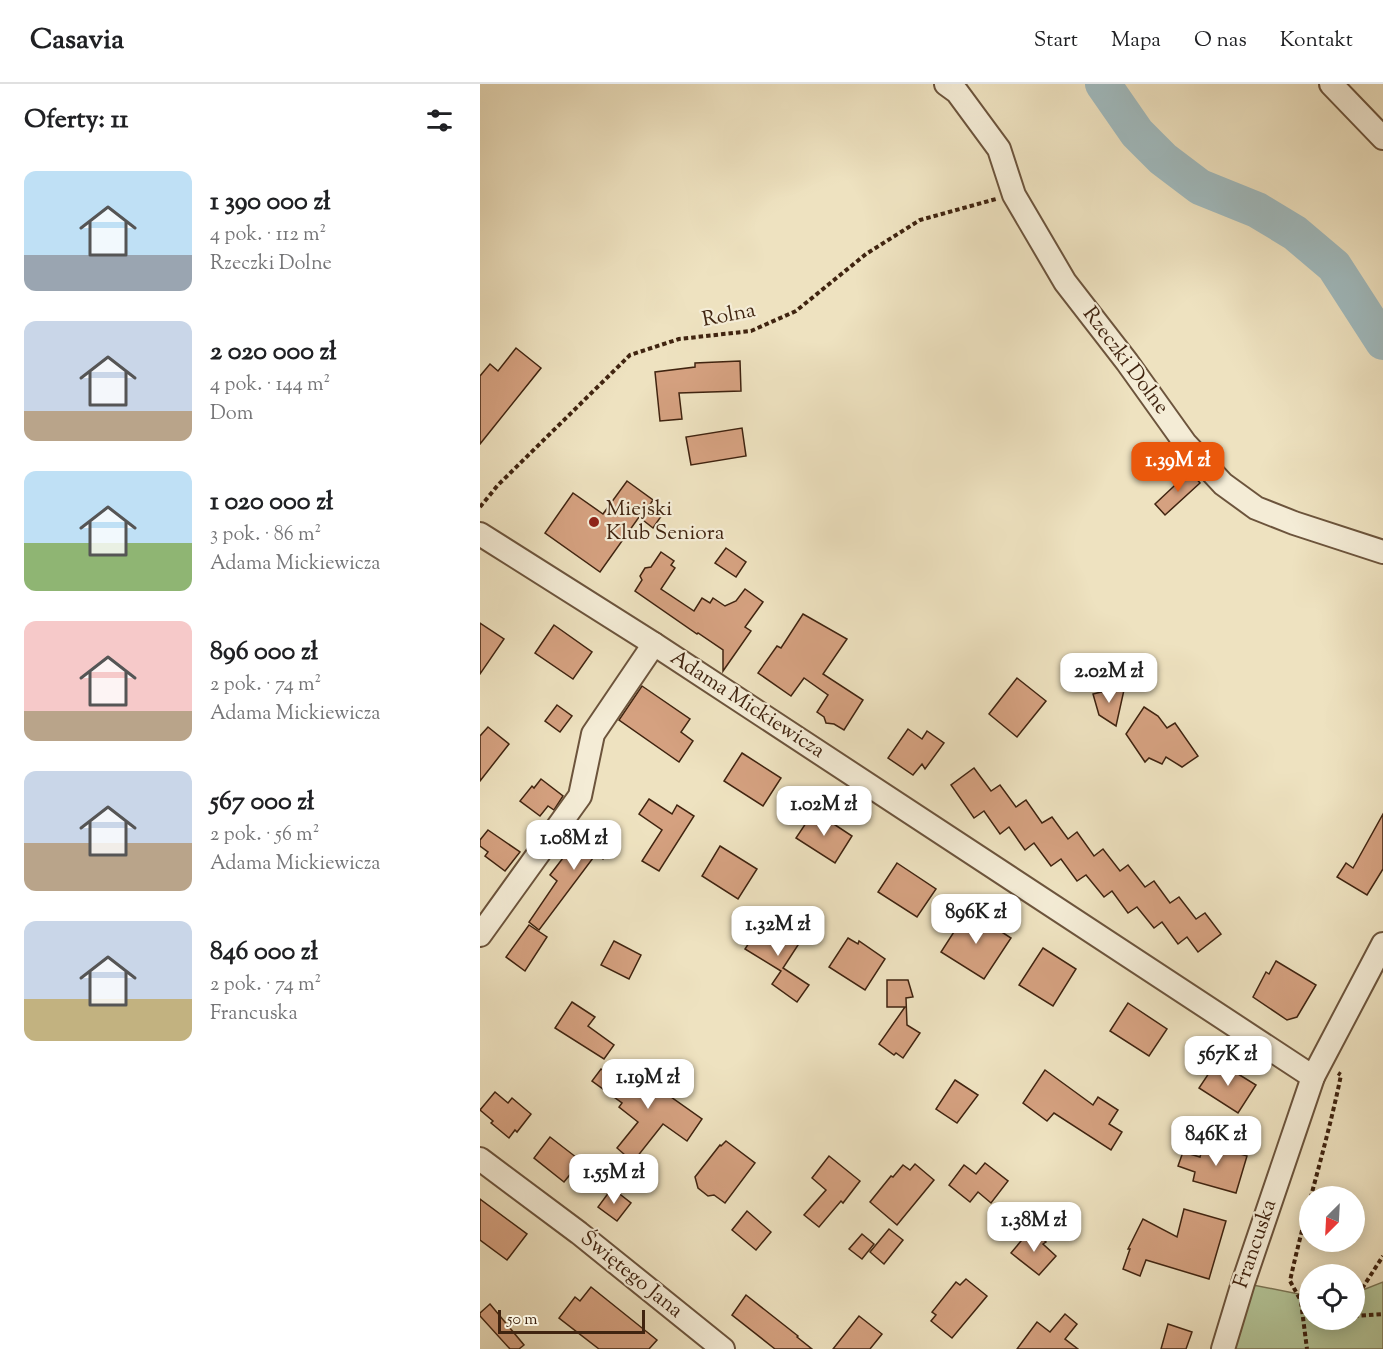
<!DOCTYPE html>
<html lang="pl">
<head>
<meta charset="utf-8">
<style>
  :root { --surface:#fff; --page:#f2f2f2; --text:#202124; --muted:#757577; --line:#e0e0e0; --accent:#ea580c }
  body { margin:0; font-family:"Sorts Mill Goudy",serif; background:var(--page); color:var(--text); height:100vh; display:flex; flex-direction:column; font-size:22px; white-space:nowrap }
  * { box-sizing:border-box; margin:0 }
  p { font-size:20px; color:var(--muted) }
  .icon { flex:none; width:33px; height:33px; fill:none; stroke:currentColor; stroke-width:2; stroke-linecap:round; stroke-linejoin:round }
  .map { position:relative; flex:1; overflow:hidden }
  .details { display:flex; flex-direction:column; background:var(--surface); width:480px }
  .details>* { flex:none }
  .needle { width:39px; rotate:204deg }
  .fabs { position:absolute; left:819px; top:1102px; display:grid; gap:12px }
  .fabs a { display:grid; place-items:center; width:66px; height:66px; border-radius:50%; background:var(--surface); box-shadow:0 3px 15px #0003; font-size:30px }
  .scale { position:absolute; left:18px; bottom:15px; width:147px; box-sizing:border-box; padding-left:6px; border:3px solid #402410; border-top:0; font-size:16px; line-height:21px; white-space:nowrap; color:#402410; -webkit-text-stroke:4px #f4ecd6; paint-order:stroke }
  .price { position:absolute; translate:-50% -51px; padding:0 14px; border-radius:12px; background:#fff; color:#222; font-size:20px; line-height:39px; filter:drop-shadow(0 2px 3px #0008) }
  .price::after { content:''; position:absolute; left:50%; top:36px; width:18px; height:14px; margin-left:-9px; background:inherit; clip-path:polygon(0 0,100% 0,50% 100%) }
  .price.selected { background:var(--accent); color:#fff }
  ul { padding:0; list-style:none }
  li { display:flex; align-items:center; gap:18px; height:150px; padding:0 24px }
  li span { display:grid; place-items:center; flex:none; width:168px; height:120px; border-radius:12px; color:#555 }
  li>.icon { margin-inline-start:auto }
  span .icon { width:72px; height:72px; fill:#fffc; stroke-width:1 }
  li b { font-size:26px }
  h2 { display:flex; justify-content:space-between; align-items:center; height:72px; padding:0 24px; font-size:26px }
  header { display:flex; align-items:center; gap:36px; box-sizing:border-box; height:84px; padding:0 30px; background:var(--surface); border-bottom:2px solid var(--line) }
  header strong { font-size:28px }
  nav { display:flex; gap:33px; margin-inline-start:auto; font-size:21px }
  main { display:flex; flex:1; min-height:0 }
  .map>svg:first-child { display:block }
</style>
</head>
<body>
<header>
<strong>Casavia</strong>
<nav><a>Start</a><a>Mapa</a><a>O nas</a><a>Kontakt</a></nav>
</header>
<main>
<section class="details">
<h2>Oferty: 11<svg class="icon" aria-label="filters" viewBox="0 0 24 24"><path d="M4 7h16M4 17h16"/><circle cx="9" cy="7" r="2"/><circle cx="15" cy="17" r="2"/></svg></h2>
<ul>
<li><span style="background:linear-gradient(#bfe0f5 70%,#9aa5b1 0)"><svg class="icon" aria-label="home" viewBox="0 0 24 24"><path d="M3 11l9-7 9 7M6 9v11h12V9"/></svg></span><div><b>1 390 000 zł</b><p>4 pok. · 112 m²</p><p>Rzeczki Dolne</p></div></li>
<li><span style="background:linear-gradient(#c9d6e8 75%,#b9a48a 0)"><svg class="icon" aria-label="home" viewBox="0 0 24 24"><path d="M3 11l9-7 9 7M6 9v11h12V9"/></svg></span><div><b>2 020 000 zł</b><p>4 pok. · 144 m²</p><p>Dom</p></div></li>
<li><span style="background:linear-gradient(#bfe0f5 60%,#8fb573 0)"><svg class="icon" aria-label="home" viewBox="0 0 24 24"><path d="M3 11l9-7 9 7M6 9v11h12V9"/></svg></span><div><b>1 020 000 zł</b><p>3 pok. · 86 m²</p><p>Adama Mickiewicza</p></div></li>
<li><span style="background:linear-gradient(#f6c9c9 75%,#b9a48a 0)"><svg class="icon" aria-label="home" viewBox="0 0 24 24"><path d="M3 11l9-7 9 7M6 9v11h12V9"/></svg></span><div><b>896 000 zł</b><p>2 pok. · 74 m²</p><p>Adama Mickiewicza</p></div></li>
<li><span style="background:linear-gradient(#c9d6e8 60%,#b9a48a 0)"><svg class="icon" aria-label="home" viewBox="0 0 24 24"><path d="M3 11l9-7 9 7M6 9v11h12V9"/></svg></span><div><b>567 000 zł</b><p>2 pok. · 56 m²</p><p>Adama Mickiewicza</p></div></li>
<li><span style="background:linear-gradient(#c9d6e8 65%,#c2b280 0)"><svg class="icon" aria-label="home" viewBox="0 0 24 24"><path d="M3 11l9-7 9 7M6 9v11h12V9"/></svg></span><div><b>846 000 zł</b><p>2 pok. · 74 m²</p><p>Francuska</p></div></li>
</ul>
</section>
<div class="map">
<svg width="903" height="1265" viewBox="0 0 903 1265">
  <rect width="100%" height="100%" fill="#eee2c0"/>
  <filter id="stains"><feTurbulence type="fractalNoise" baseFrequency=".00333" numOctaves="4"/><feColorMatrix values="0 0 0 0 .2 0 0 0 0 .09 0 0 0 0 .02 0 0 0 .5 -.17"/></filter>
  <radialGradient id="worn" r=".72"><stop offset=".6" stop-color="#630" stop-opacity="0"/><stop offset="1" stop-color="#630" stop-opacity=".3"/></radialGradient>
  <path fill="#b3c497" stroke="#7a7454" stroke-width="1.5" d="M 903,1198 L 903,1265 L 746,1265 L 763,1199 L 829,1212 L 830,1236 L 874,1236 L 875,1209 Z"/>
  <g fill="none" stroke-linecap="round" stroke-linejoin="round">
    <path stroke="#a0babe" stroke-width="36" d="M 623,0 L 657,49 L 683,75 L 720,103 L 777,126 L 815,149 L 854,182 L 903,258"/>
  </g>
  <g fill="#d5a180" stroke="#402410" stroke-width="1.5">
    <path d="M 36,264 L 61,284 L 0,360 L 0,292 L 10,280 L 18,287 Z"/>
    <path d="M 260,277 L 261,307 L 199,309 L 202,335 L 180,337 L 175,288 L 215,283 L 215,279 Z"/>
    <path d="M 262,344 L 266,372 L 211,381 L 206,353 Z"/>
    <path d="M 710,387 L 720,399 L 685,431 L 675,420 Z"/>
    <path d="M 147,397 L 173,416 L 169,422 L 182,431 L 173,444 L 159,433 L 120,488 L 65,449 L 93,409 L 123,430 Z"/>
    <path d="M 246,464 L 266,478 L 256,493 L 235,479 Z"/>
    <path d="M 181,468 L 194,477 L 191,481 L 195,484 L 181,505 L 214,527 L 222,514 L 230,519 L 233,514 L 245,522 L 256,517 L 265,505 L 283,518 L 265,543 L 271,547 L 243,587 L 243,566 L 218,549 L 217,550 L 155,507 L 162,496 L 160,492 L 165,484 L 171,483 Z"/>
    <path d="M 323,530 L 367,555 L 343,590 L 383,616 L 364,646 L 354,640 L 346,639 L 344,633 L 337,628 L 348,611 L 324,594 L 311,612 L 278,589 L 297,562 L 301,564 Z"/>
    <path d="M 0,539 L 24,555 L 0,590 Z"/>
    <path d="M 74,541 L 112,568 L 93,595 L 55,569 Z"/>
    <path d="M 537,594 L 566,617 L 537,653 L 509,630 Z"/>
    <path d="M 631,601 L 644,606 L 636,642 L 619,631 L 613,610 L 629,606 Z"/>
    <path d="M 162,602 L 210,635 L 201,648 L 213,657 L 199,678 L 139,636 Z"/>
    <path d="M 77,621 L 92,632 L 80,648 L 65,637 Z"/>
    <path d="M 664,623 L 678,632 L 687,644 L 695,639 L 718,672 L 702,683 L 686,673 L 682,680 L 669,674 L 665,678 L 646,650 Z"/>
    <path d="M 8,643 L 29,660 L 0,697 L 0,652 Z"/>
    <path d="M 428,645 L 442,655 L 447,647 L 464,659 L 445,685 L 442,680 L 433,691 L 408,674 Z"/>
    <path d="M 262,669 L 301,694 L 283,722 L 244,697 Z"/>
    <path d="M 494,684 L 511,707 L 520,701 L 536,723 L 546,716 L 562,739 L 572,733 L 588,755 L 597,748 L 614,772 L 623,765 L 640,787 L 648,781 L 665,803 L 674,797 L 690,819 L 699,813 L 716,835 L 725,829 L 741,850 L 718,868 L 707,853 L 698,860 L 682,838 L 674,844 L 657,823 L 648,829 L 632,807 L 624,813 L 606,791 L 597,797 L 581,775 L 571,782 L 554,759 L 545,766 L 529,743 L 520,750 L 504,727 L 494,734 L 471,701 Z"/>
    <path d="M 61,695 L 83,712 L 74,726 L 68,722 L 60,732 L 40,717 L 52,702 L 54,704 Z"/>
    <path d="M 169,715 L 192,730 L 197,721 L 214,732 L 179,787 L 162,777 L 182,746 L 159,730 Z"/>
    <path d="M 334,727 L 372,752 L 355,779 L 316,754 Z"/>
    <path d="M 903,730 L 903,785 L 887,811 L 857,793 L 866,779 L 873,784 Z"/>
    <path d="M 119,738 L 139,753 L 123,775 L 116,770 L 59,846 L 49,838 L 77,797 L 70,791 L 86,770 L 94,776 Z"/>
    <path d="M 8,746 L 40,768 L 25,787 L 5,772 L 8,768 L 0,762 L 0,756 Z"/>
    <path d="M 240,762 L 277,785 L 258,815 L 222,792 Z"/>
    <path d="M 417,779 L 456,805 L 437,833 L 398,808 Z"/>
    <path d="M 488,826 L 531,854 L 504,895 L 461,868 Z"/>
    <path d="M 284,836 L 320,858 L 303,884 L 329,901 L 317,918 L 292,900 L 301,887 L 265,865 Z"/>
    <path d="M 49,841 L 67,853 L 45,887 L 26,873 Z"/>
    <path d="M 368,854 L 378,860 L 379,857 L 405,875 L 385,906 L 349,883 Z"/>
    <path d="M 134,857 L 161,871 L 149,895 L 121,881 Z"/>
    <path d="M 563,864 L 596,885 L 573,922 L 539,901 Z"/>
    <path d="M 796,877 L 836,901 L 817,933 L 807,936 L 773,913 L 786,888 L 789,890 Z"/>
    <path d="M 407,896 L 428,896 L 433,913 L 426,914 L 427,941 L 440,949 L 423,974 L 416,969 L 414,971 L 399,960 L 425,923 L 407,923 Z"/>
    <path d="M 92,918 L 115,933 L 108,942 L 134,961 L 124,975 L 75,944 Z"/>
    <path d="M 648,919 L 687,945 L 669,972 L 630,947 Z"/>
    <path d="M 737,977 L 776,1001 L 758,1029 L 719,1004 Z"/>
    <path d="M 169,983 L 184,994 L 177,1003 L 222,1035 L 207,1057 L 183,1040 L 153,1078 L 137,1064 L 158,1038 L 139,1023 L 142,1019 L 112,997 L 121,985 L 147,1004 L 156,992 L 159,995 Z"/>
    <path d="M 565,986 L 613,1021 L 618,1013 L 638,1026 L 629,1040 L 642,1048 L 631,1066 L 574,1029 L 567,1037 L 543,1019 Z"/>
    <path d="M 475,996 L 498,1011 L 477,1039 L 456,1025 Z"/>
    <path d="M 15,1008 L 28,1019 L 32,1014 L 51,1030 L 37,1048 L 35,1046 L 29,1054 L 11,1039 L 13,1037 L 0,1026 Z"/>
    <path d="M 70,1053 L 101,1077 L 84,1098 L 54,1074 Z"/>
    <path d="M 246,1057 L 275,1079 L 245,1119 L 234,1111 L 228,1112 L 218,1104 L 215,1093 L 240,1061 L 241,1062 Z"/>
    <path d="M 724,1059 L 767,1072 L 756,1109 L 713,1097 L 715,1088 L 698,1082 L 703,1068 L 720,1073 Z"/>
    <path d="M 349,1072 L 380,1097 L 363,1119 L 361,1117 L 339,1143 L 324,1131 L 346,1106 L 332,1094 Z"/>
    <path d="M 505,1079 L 528,1097 L 511,1119 L 498,1108 L 490,1118 L 469,1101 L 484,1081 L 496,1090 Z"/>
    <path d="M 435,1080 L 454,1096 L 417,1141 L 390,1118 L 411,1092 L 413,1093 L 423,1081 L 430,1086 Z"/>
    <path d="M 132,1104 L 151,1119 L 137,1137 L 118,1123 Z"/>
    <path d="M 0,1115 L 47,1150 L 27,1176 L 0,1156 Z"/>
    <path d="M 704,1125 L 746,1137 L 729,1195 L 666,1176 L 660,1192 L 643,1185 L 650,1165 L 648,1165 L 663,1135 L 697,1153 Z"/>
    <path d="M 267,1127 L 291,1148 L 276,1166 L 252,1146 Z"/>
    <path d="M 409,1145 L 423,1156 L 404,1180 L 390,1168 Z"/>
    <path d="M 551,1145 L 566,1158 L 563,1160 L 576,1172 L 559,1191 L 531,1169 Z"/>
    <path d="M 382,1150 L 394,1160 L 382,1175 L 369,1165 Z"/>
    <path d="M 486,1195 L 507,1212 L 472,1254 L 451,1237 L 456,1231 L 452,1228 L 476,1198 L 480,1201 Z"/>
    <path d="M 111,1203 L 177,1256 L 169,1265 L 119,1265 L 79,1234 L 95,1213 L 100,1217 Z"/>
    <path d="M 266,1211 L 318,1252 L 317,1253 L 332,1265 L 295,1265 L 252,1231 Z"/>
    <path d="M 10,1220 L 44,1261 L 39,1265 L 30,1265 L 0,1232 L 0,1229 Z"/>
    <path d="M 585,1230 L 597,1240 L 585,1255 L 598,1265 L 537,1265 L 557,1238 L 570,1248 Z"/>
    <path d="M 379,1232 L 402,1250 L 390,1265 L 353,1265 Z"/>
    <path d="M 688,1240 L 712,1248 L 706,1265 L 681,1265 Z"/>
  </g>
  <g fill="none" stroke-linecap="round" stroke-linejoin="round">
    <defs>
      <g id="minor">
        <path d="M 466,0 L 477,8 L 519,65 L 534,111 L 585,198 L 647,278 L 705,359 L 743,400 L 776,424 L 814,439 L 903,468"/>
        <path d="M 851,0 L 903,54"/>
        <path d="M 0,450 L 174,560 L 833,993"/>
        <path d="M 0,851 L 100,712 L 113,650 L 174,560"/>
        <path d="M 0,1075 L 99,1149 L 243,1265"/>
        <path d="M 743,1265 L 763,1199 L 833,993 L 903,860"/>
      </g>
    </defs>
    <use href="#minor" stroke="#6c543c" stroke-width="26"/>
    <g stroke="#402410" stroke-width="4" stroke-dasharray="4.5 3" stroke-linecap="butt">
      <path d="M 0,423 L 18,401 L 150,271 L 199,255 L 271,247 L 316,227 L 386,170 L 440,136 L 516,115"/>
      <path d="M 874,1217 L 903,1172"/>
      <path d="M 821,1218 L 827,1265"/>
      <path d="M 830,1225 L 821,1217 L 810,1197 C 825,1128 847,1060 861,991 L 858,989"/>
      <path d="M 874,1232 L 903,1230"/>
    </g>
    <use href="#minor" stroke="#f4ecd6" stroke-width="22"/>
  </g>
  <circle fill="#8f2418" stroke="#f4ecd6" stroke-width="2" cx="114" cy="438" r="6"/>
  <g text-anchor="middle" dominant-baseline="central" stroke-width="4.5" stroke-linejoin="round" paint-order="stroke">
    <g font-size="21" fill="#402410" stroke="#f4ecd6">
      <text transform="translate(249 232) rotate(-11)">Rolna</text>
      <text transform="translate(645 277) rotate(53)">Rzeczki Dolne</text>
      <text transform="translate(267 621) rotate(33)">Adama Mickiewicza</text>
      <text transform="translate(776 1160) rotate(-71)">Francuska</text>
      <text transform="translate(151 1191) rotate(39)">Świętego Jana</text>
    </g>
    <g font-size="21" fill="#402410" stroke="#f4ecd6" text-anchor="start">
      <text x="126" y="426">Miejski<tspan x="126" dy="24">Klub Seniora</tspan></text>
    </g>
  </g>
  <rect width="100%" height="100%" filter="url(#stains)"/>
  <rect width="100%" height="100%" fill="url(#worn)"/>
</svg>
<div class="fabs">
<a><svg class="needle" viewBox="-14 -14 28 28"><path d="M0-13l5 13h-10z" fill="#e53935"/><path d="M0 13l5-13h-10z" fill="#757577"/></svg></a>
<a><svg class="icon" aria-label="locate" viewBox="0 0 24 24"><circle cx="12" cy="12" r="6"/><path d="M12 2v4M12 18v4M2 12h4M18 12h4"/></svg></a>
</div>
<div class="scale">50 m</div>
<b class="price selected" style="left:698px;top:409px">1.39M zł</b>
<b class="price" style="left:629px;top:620px">2.02M zł</b>
<b class="price" style="left:344px;top:753px">1.02M zł</b>
<b class="price" style="left:94px;top:787px">1.08M zł</b>
<b class="price" style="left:496px;top:861px">896K zł</b>
<b class="price" style="left:298px;top:873px">1.32M zł</b>
<b class="price" style="left:748px;top:1003px">567K zł</b>
<b class="price" style="left:168px;top:1026px">1.19M zł</b>
<b class="price" style="left:736px;top:1083px">846K zł</b>
<b class="price" style="left:134px;top:1121px">1.55M zł</b>
<b class="price" style="left:554px;top:1169px">1.38M zł</b>
</div>
</main>
</body>
</html>
